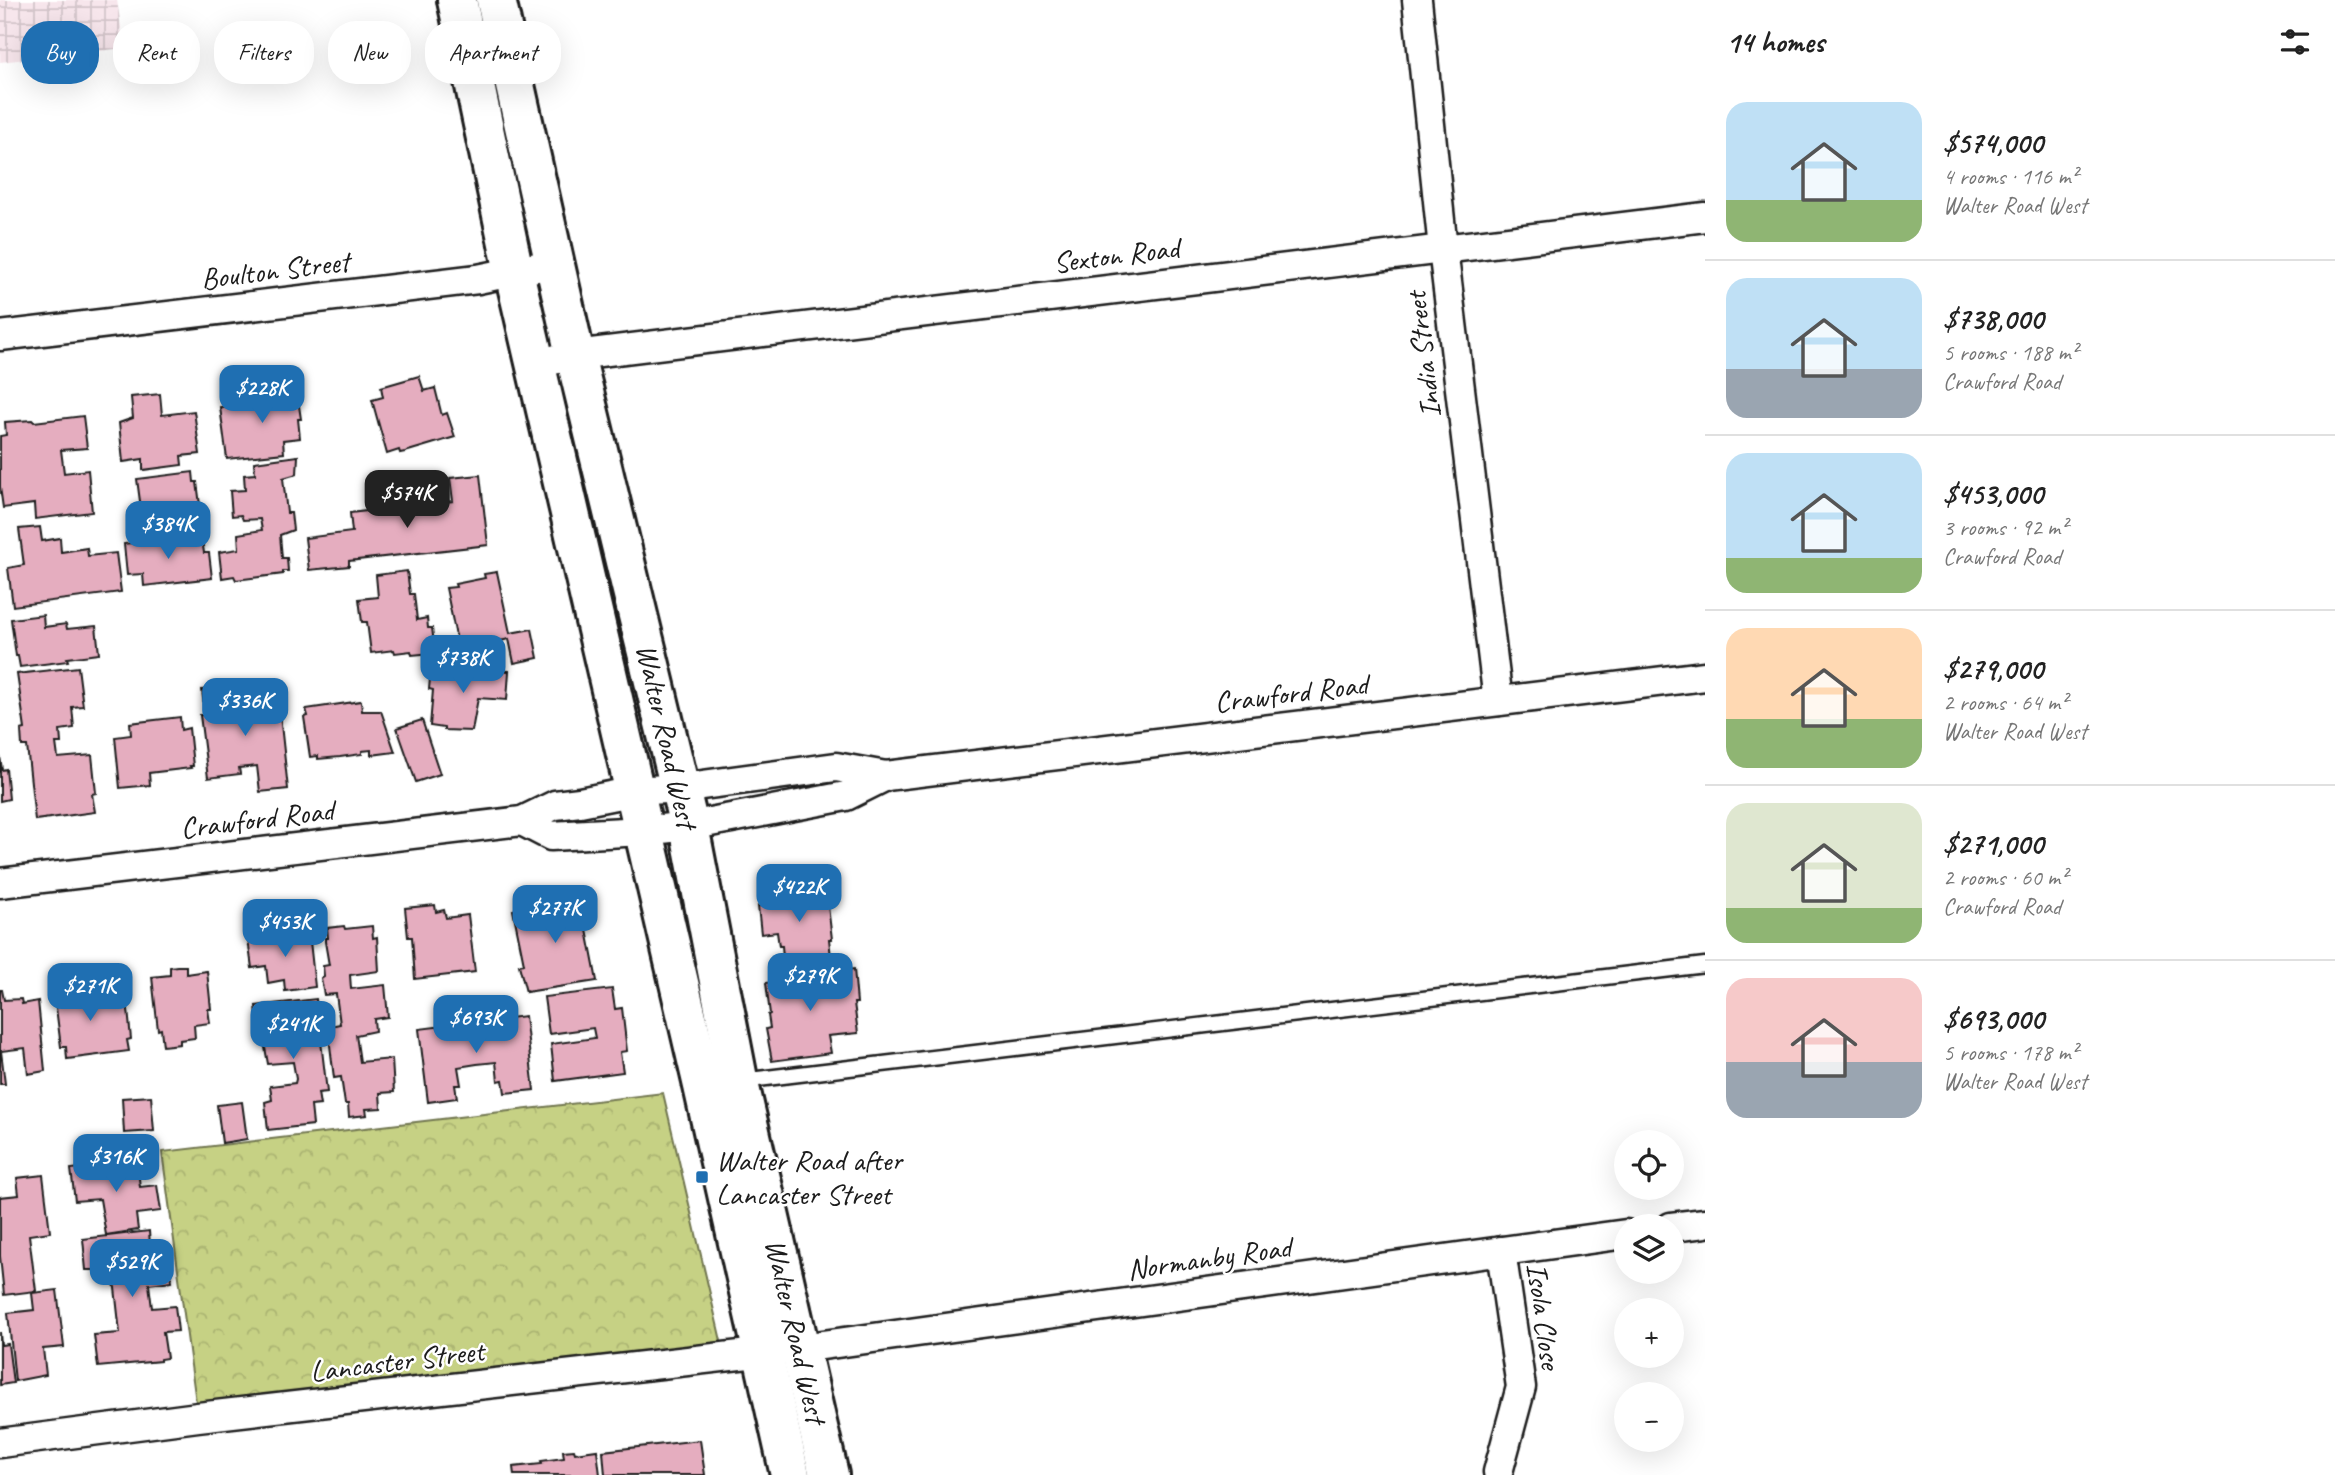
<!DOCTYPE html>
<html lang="en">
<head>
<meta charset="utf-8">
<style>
  :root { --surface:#fff; --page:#f2f2f2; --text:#222; --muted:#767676; --line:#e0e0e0; --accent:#1f6fb2 }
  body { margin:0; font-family:Caveat,sans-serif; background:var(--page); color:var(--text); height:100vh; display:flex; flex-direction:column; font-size:26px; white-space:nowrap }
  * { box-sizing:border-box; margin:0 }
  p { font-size:23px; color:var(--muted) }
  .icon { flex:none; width:38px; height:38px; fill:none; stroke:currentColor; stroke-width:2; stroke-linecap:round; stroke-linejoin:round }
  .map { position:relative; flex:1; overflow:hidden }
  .details { display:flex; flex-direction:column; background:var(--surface); width:630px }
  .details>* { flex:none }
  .hud { position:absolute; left:21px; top:21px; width:665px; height:63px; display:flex; gap:14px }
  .controls { position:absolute; left:1614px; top:1130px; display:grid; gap:14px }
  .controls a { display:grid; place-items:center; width:70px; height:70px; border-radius:50%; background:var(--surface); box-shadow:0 7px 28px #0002; font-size:35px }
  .price { position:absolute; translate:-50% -60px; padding:0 16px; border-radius:14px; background:var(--accent); color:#fff; font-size:23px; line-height:46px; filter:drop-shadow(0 2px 4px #0008) }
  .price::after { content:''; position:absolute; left:50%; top:42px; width:21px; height:16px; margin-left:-10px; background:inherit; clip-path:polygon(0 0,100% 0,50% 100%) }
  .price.on { background:#222; color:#fff }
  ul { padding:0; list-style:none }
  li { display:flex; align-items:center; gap:21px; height:175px; padding:0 21px }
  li+li { border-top:2px solid var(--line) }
  li span { display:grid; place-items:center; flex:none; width:196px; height:140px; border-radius:21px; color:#555 }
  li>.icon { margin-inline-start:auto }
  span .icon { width:84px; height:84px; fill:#fffc; stroke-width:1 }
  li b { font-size:30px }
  h2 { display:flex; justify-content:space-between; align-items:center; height:84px; padding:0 21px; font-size:30px }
  .chip { padding:0 24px; border-radius:28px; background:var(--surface); box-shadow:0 7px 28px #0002; font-size:24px; line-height:63px }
  .chip.on { background:var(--accent); color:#fff }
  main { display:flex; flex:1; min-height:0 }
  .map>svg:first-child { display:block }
</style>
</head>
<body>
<main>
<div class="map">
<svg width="1705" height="1475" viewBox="0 0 1705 1475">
  <defs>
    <pattern id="industrial-grid" width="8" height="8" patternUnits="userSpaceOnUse" patternTransform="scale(1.75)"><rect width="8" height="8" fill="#f7e6ec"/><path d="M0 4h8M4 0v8" fill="none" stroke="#d3c5ca"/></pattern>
    <pattern id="park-crowns" width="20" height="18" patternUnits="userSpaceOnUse" patternTransform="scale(1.75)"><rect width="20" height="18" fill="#c6d184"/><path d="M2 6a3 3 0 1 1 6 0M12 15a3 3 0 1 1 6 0" fill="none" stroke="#aab371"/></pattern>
  </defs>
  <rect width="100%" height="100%" fill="#fff"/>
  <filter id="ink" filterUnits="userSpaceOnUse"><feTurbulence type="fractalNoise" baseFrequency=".0143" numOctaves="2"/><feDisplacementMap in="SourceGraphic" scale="14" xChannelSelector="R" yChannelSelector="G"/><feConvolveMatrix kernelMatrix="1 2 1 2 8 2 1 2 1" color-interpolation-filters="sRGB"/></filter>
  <g filter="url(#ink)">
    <path fill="url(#industrial-grid)" d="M 0,0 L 117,0 L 124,48 L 0,62 Z"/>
    <path fill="url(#park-crowns)" stroke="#717650" stroke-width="2" d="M 663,1093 L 725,1358 L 198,1417 L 162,1152 Z"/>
    <g fill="#e5adbf" stroke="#1c1c1c" stroke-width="2">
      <path d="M 255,373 L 257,396 L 231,399 L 229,377 Z"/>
      <path d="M 419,376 L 424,391 L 435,388 L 441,412 L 442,415 L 447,413 L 455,437 L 405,452 L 400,453 L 399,450 L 387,454 L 372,400 L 383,397 L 381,387 Z"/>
      <path d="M 289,382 L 296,386 L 301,419 L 298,419 L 300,438 L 283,440 L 284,453 L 227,459 L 220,407 L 278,400 L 277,388 L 283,383 Z"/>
      <path d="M 160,394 L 162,415 L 194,411 L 200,454 L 181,456 L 182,465 L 143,470 L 143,459 L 123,462 L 119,423 L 133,418 L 131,397 Z"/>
      <path d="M 83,416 L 87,448 L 61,450 L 64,473 L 88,470 L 92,512 L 35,519 L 34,504 L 3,508 L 0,487 L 0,436 L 6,435 L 5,422 L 32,420 L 34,422 Z"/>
      <path d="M 298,456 L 297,474 L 283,478 L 287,513 L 291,513 L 293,530 L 280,535 L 282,558 L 287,558 L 288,571 L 283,571 L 283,574 L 236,580 L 234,576 L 222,578 L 219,552 L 239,549 L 238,534 L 262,530 L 260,519 L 243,520 L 241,515 L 232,516 L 230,491 L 245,490 L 244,475 L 255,474 L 254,462 Z"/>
      <path d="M 193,472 L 194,482 L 197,482 L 200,505 L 189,506 L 192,529 L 141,535 L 139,516 L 142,516 L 137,479 Z"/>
      <path d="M 480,475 L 488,545 L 349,561 L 349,566 L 309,570 L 305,538 L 352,532 L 350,513 L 453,501 L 450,478 Z"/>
      <path d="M 40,527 L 42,541 L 60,538 L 61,552 L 87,548 L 88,556 L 116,553 L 121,592 L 13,606 L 8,568 L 24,565 L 19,529 Z"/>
      <path d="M 179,536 L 180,541 L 202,539 L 204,553 L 209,553 L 212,578 L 144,586 L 143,574 L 127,575 L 124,544 Z"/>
      <path d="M 407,571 L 410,594 L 414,594 L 417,620 L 427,618 L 428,628 L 432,628 L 434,643 L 430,644 L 432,653 L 412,655 L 411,651 L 395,653 L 394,650 L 371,653 L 367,622 L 362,622 L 359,599 L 378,597 L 376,575 Z"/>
      <path d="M 497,572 L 510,633 L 532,629 L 538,658 L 514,663 L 509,639 L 470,648 L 468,644 L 458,646 L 446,588 L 456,587 L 455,584 L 485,578 L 484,574 Z"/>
      <path d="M 43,615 L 44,627 L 66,624 L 67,629 L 96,626 L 99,654 L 67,658 L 68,661 L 20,667 L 18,656 L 16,656 L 11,619 Z"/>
      <path d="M 78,667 L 83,706 L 72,707 L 74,728 L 60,730 L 61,743 L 56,743 L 58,758 L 92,755 L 96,793 L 92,794 L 95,812 L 35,820 L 27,746 L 22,746 L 21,730 L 25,729 L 17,674 Z"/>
      <path d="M 431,668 L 509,671 L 507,700 L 478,698 L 472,731 L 444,730 L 444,728 L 430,726 L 433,690 L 429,689 Z"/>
      <path d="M 277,687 L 288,789 L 260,792 L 257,766 L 239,768 L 240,774 L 208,778 L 200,715 L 205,715 L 202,690 L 219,688 L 221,709 L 248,706 L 247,690 Z"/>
      <path d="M 361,701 L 362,711 L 381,711 L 395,752 L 371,755 L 371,750 L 362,751 L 362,754 L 340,757 L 318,759 L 318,756 L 310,757 L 304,717 L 308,716 L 306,709 Z"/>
      <path d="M 180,717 L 181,730 L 189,728 L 193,766 L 190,766 L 191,768 L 149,773 L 150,785 L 120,788 L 115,737 L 131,735 L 130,723 Z"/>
      <path d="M 422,720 L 440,774 L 416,782 L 397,728 Z"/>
      <path d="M 0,756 L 2,770 L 6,769 L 9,799 L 0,801 Z"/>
      <path d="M 811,890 L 812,899 L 827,898 L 832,939 L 829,939 L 831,957 L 823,958 L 823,953 L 783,957 L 782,946 L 779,946 L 777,932 L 761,934 L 758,906 L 785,902 L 784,893 Z"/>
      <path d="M 580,894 L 597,981 L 526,992 L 519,965 L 524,964 L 513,910 Z"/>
      <path d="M 435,905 L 436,912 L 444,910 L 446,918 L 468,915 L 475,972 L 415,979 L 412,937 L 408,937 L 405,908 Z"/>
      <path d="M 344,926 L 345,929 L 372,926 L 373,938 L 377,937 L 379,971 L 350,975 L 351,989 L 385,985 L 388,1017 L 374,1019 L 375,1031 L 356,1035 L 360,1062 L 392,1059 L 394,1092 L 380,1093 L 381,1108 L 366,1109 L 367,1115 L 349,1117 L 348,1104 L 345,1104 L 341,1077 L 334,1078 L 329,1037 L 331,1036 L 330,1026 L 340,1024 L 336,994 L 324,995 L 321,978 L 324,976 L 323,966 L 329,965 L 325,942 L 325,938 L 328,938 L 327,928 Z"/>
      <path d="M 309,932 L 315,987 L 285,991 L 284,980 L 268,983 L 266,966 L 252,968 L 248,939 Z"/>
      <path d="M 177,966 L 186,966 L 186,974 L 207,971 L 211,1009 L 208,1009 L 210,1023 L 194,1025 L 195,1038 L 180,1040 L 180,1044 L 163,1046 L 161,1029 L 158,1030 L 152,977 L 170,975 L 170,967 Z"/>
      <path d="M 854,969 L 857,1003 L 854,1003 L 858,1033 L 828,1036 L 831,1053 L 772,1061 L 766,1029 L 770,1028 L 768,1015 L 770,1014 L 766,983 L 772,982 L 771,979 Z"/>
      <path d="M 83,980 L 86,1004 L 127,1000 L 131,1039 L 127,1040 L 129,1051 L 67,1059 L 66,1047 L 61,1047 L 53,984 Z"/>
      <path d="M 612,989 L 615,1009 L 622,1008 L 627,1051 L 620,1052 L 623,1072 L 555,1081 L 551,1044 L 595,1038 L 593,1028 L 549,1034 L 544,997 Z"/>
      <path d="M 0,990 L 2,990 L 4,1000 L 21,999 L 22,1004 L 38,1001 L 45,1071 L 28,1074 L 25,1048 L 1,1051 L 5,1084 L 0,1084 Z"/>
      <path d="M 316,999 L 327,1092 L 318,1093 L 320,1105 L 311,1106 L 313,1125 L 268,1130 L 265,1102 L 272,1100 L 270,1086 L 295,1083 L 296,1079 L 293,1062 L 268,1064 L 264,1042 L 260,1043 L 256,1006 Z"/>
      <path d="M 525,1016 L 534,1090 L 505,1093 L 503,1080 L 498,1081 L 496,1062 L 477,1064 L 458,1067 L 461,1085 L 455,1085 L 457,1098 L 428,1102 L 419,1029 Z"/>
      <path d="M 151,1096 L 154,1131 L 124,1133 L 122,1098 Z"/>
      <path d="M 242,1102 L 247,1139 L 222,1143 L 217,1105 Z"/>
      <path d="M 137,1161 L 140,1187 L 157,1185 L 161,1211 L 136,1214 L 138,1230 L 106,1235 L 100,1199 L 75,1201 L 71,1169 Z"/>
      <path d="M 43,1175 L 50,1232 L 29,1235 L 36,1291 L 4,1295 L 0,1256 L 0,1197 L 19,1195 L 17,1178 Z"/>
      <path d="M 149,1231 L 151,1259 L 168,1256 L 172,1281 L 149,1284 L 152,1308 L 175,1306 L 178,1331 L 163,1332 L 167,1358 L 160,1359 L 160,1361 L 98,1367 L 94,1335 L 120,1333 L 115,1288 L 111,1268 L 106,1268 L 107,1270 L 86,1270 L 83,1239 Z"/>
      <path d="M 57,1290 L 64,1347 L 43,1349 L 46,1375 L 15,1381 L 8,1313 L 34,1310 L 32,1293 Z"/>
      <path d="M 0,1332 L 1,1345 L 8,1344 L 13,1383 L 0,1385 Z"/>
      <path d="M 700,1440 L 705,1475 L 605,1475 L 603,1451 Z"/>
      <path d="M 574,1450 L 575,1453 L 597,1450 L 600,1475 L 514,1475 L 513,1467 L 542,1464 L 541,1461 L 564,1458 L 563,1451 Z"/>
    </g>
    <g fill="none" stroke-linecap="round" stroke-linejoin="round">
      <defs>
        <path id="lane" d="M 738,1079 L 758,1079 L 1705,965"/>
        <g id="street">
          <path d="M 1417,0 L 1443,249 L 1498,701"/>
          <path d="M 0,336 L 478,279 L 556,263"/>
          <path d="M 535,364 L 575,355 L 1705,217"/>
          <path d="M 522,821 L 551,836 L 643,831 L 689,826 L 846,796 L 886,776"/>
          <path d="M 0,883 L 522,821 L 555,805 L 580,802 L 635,791 L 680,788 L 836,767 L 886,776 L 1705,676"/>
          <path d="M 1671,1227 L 1705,1223"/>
          <path d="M 0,1443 L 198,1417 L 801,1348 L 1626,1234"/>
          <path d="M 1498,1472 L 1521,1387 L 1501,1251"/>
        </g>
        <g id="primary">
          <path d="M 457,0 L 514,272 L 703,1086 L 790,1475"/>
          <path d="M 496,0 L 575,355 L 689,826 L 738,1079 L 829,1475"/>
        </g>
      </defs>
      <use href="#lane" stroke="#1c1c1c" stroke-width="19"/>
      <use href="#street" stroke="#1c1c1c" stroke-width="33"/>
      <use href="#primary" stroke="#1c1c1c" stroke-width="44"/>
      <use href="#lane" stroke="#fff" stroke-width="14"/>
      <use href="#street" stroke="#fff" stroke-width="28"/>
      <use href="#primary" stroke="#fff" stroke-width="38"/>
    </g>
  </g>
  <rect fill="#1f6fb2" stroke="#fff" stroke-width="2.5" x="695" y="1170" width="14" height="14" rx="3.5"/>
  <g text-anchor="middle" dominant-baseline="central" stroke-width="5" stroke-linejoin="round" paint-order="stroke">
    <g font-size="30" fill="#1c1c1c" stroke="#fff">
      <text transform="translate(1116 255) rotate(-7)">Sexton Road</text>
      <text transform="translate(275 270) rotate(-7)">Boulton Street</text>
      <text transform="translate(1423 355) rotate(-97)">India Street</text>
      <text transform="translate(1291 693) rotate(-7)">Crawford Road</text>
      <text transform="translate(667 736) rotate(77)">Walter Road West</text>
      <text transform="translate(257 819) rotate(-7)">Crawford Road</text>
      <text transform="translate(1209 1258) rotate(-8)">Normanby Road</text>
      <text transform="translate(1544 1316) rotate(82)">Isola Close</text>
      <text transform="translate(796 1331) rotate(77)">Walter Road West</text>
      <text transform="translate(397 1361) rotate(-7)">Lancaster Street</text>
    </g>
    <g font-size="30" fill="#1c1c1c" stroke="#fff" text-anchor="start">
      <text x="716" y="1160">Walter Road after<tspan x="716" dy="34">Lancaster Street</tspan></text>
    </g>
  </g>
</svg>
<div class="controls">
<a><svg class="icon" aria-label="locate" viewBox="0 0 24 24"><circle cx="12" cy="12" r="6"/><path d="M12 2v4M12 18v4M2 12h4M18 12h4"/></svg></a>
<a><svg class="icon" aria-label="layers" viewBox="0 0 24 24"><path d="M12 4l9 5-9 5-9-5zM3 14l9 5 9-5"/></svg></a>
<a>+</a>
<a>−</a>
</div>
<b class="price" style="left:262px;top:425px">$228K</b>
<b class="price on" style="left:407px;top:530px">$574K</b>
<b class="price" style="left:168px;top:561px">$384K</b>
<b class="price" style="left:463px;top:695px">$738K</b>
<b class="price" style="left:245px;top:738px">$336K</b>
<b class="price" style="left:799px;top:924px">$422K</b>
<b class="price" style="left:555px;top:945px">$277K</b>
<b class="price" style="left:285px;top:959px">$453K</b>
<b class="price" style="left:810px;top:1013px">$279K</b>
<b class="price" style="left:90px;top:1023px">$271K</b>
<b class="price" style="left:476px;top:1055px">$693K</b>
<b class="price" style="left:293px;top:1061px">$241K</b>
<b class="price" style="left:116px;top:1194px">$316K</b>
<b class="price" style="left:132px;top:1299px">$529K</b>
<div class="hud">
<a class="chip on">Buy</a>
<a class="chip">Rent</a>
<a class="chip">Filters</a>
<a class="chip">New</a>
<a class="chip">Apartment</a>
</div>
</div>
<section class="details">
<h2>14 homes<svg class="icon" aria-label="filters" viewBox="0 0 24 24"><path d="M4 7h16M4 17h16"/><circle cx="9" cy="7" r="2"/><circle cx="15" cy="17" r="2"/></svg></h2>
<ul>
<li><span style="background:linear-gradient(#bfe0f5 70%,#8fb573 0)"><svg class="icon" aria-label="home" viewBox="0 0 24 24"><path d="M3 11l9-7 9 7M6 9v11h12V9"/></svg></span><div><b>$574,000</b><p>4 rooms · 116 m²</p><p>Walter Road West</p></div></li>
<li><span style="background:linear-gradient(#bfe0f5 65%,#9aa5b1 0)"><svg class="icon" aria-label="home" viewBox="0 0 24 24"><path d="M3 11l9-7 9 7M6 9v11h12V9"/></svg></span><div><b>$738,000</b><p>5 rooms · 188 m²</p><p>Crawford Road</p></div></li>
<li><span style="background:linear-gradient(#bfe0f5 75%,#8fb573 0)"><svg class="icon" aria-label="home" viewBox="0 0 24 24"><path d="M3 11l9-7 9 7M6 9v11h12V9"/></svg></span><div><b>$453,000</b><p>3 rooms · 92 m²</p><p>Crawford Road</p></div></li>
<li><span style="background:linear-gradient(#ffd9b3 65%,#8fb573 0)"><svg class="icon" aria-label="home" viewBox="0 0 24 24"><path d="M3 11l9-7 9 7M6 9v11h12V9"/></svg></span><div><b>$279,000</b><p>2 rooms · 64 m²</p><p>Walter Road West</p></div></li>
<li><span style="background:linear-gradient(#dfe7d0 75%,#8fb573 0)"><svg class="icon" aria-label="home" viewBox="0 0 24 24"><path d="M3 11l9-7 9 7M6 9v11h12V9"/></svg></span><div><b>$271,000</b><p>2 rooms · 60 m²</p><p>Crawford Road</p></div></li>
<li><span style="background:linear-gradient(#f6c9c9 60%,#9aa5b1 0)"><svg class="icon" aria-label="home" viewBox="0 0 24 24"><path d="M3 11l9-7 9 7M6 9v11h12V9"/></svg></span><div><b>$693,000</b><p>5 rooms · 178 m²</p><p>Walter Road West</p></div></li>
</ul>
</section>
</main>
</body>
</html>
